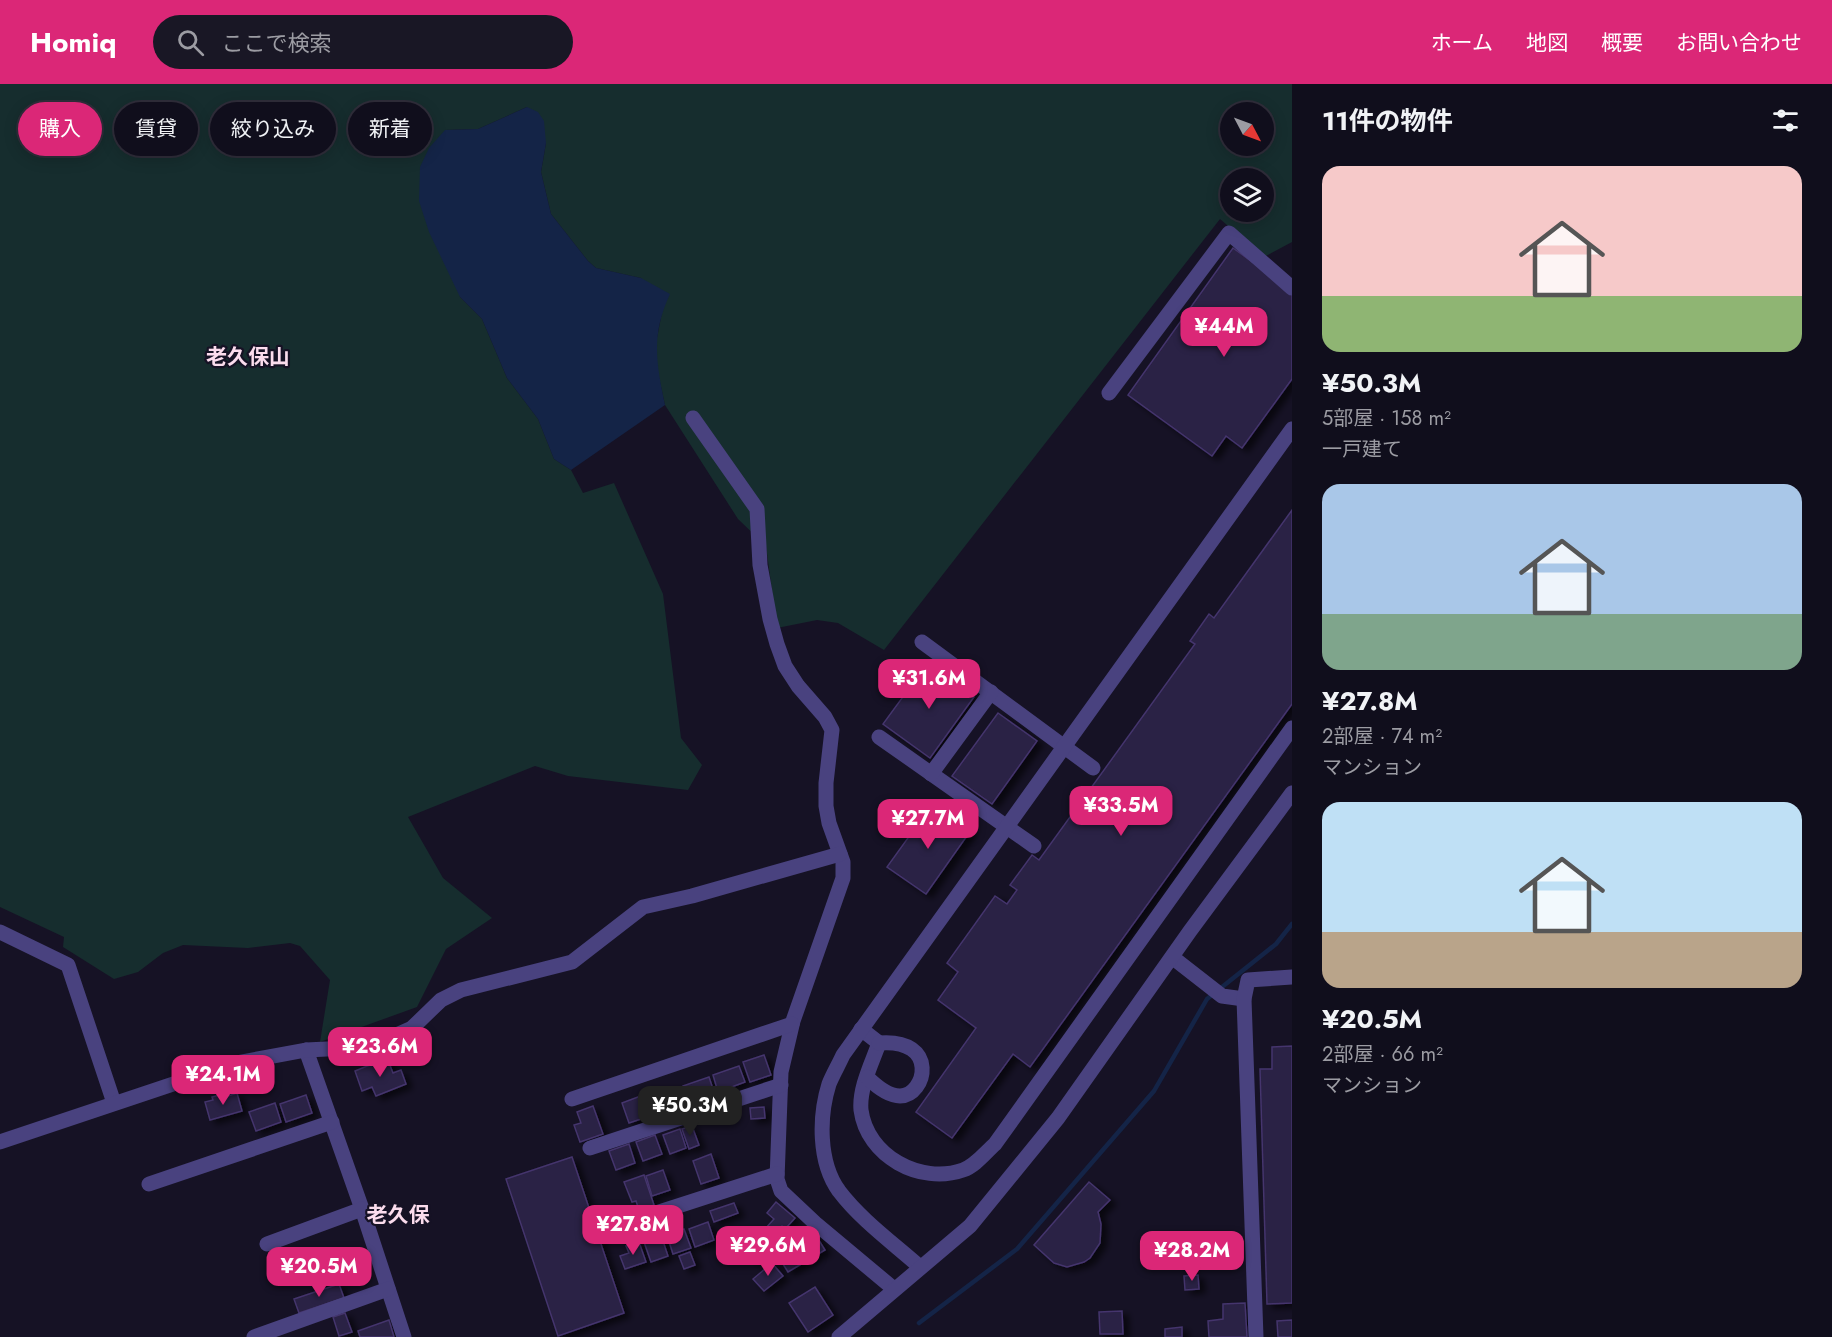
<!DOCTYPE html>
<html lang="ja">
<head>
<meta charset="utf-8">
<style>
  :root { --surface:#100e1c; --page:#191725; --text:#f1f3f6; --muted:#9c9ca3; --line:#302e3b; --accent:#db2777 }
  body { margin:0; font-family:Jost,"Noto Sans JP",sans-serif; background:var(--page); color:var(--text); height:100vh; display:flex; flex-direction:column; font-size:22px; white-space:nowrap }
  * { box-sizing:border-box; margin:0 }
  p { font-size:20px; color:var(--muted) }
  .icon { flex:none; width:33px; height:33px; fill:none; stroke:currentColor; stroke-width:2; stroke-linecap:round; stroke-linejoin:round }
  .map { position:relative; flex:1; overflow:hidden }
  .sheet { display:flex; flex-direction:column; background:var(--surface); width:540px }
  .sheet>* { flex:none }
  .guide { position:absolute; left:18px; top:18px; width:570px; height:54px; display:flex; gap:12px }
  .needle { width:39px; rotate:131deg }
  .fabs { position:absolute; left:1220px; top:18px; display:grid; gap:12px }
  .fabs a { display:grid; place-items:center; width:54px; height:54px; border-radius:50%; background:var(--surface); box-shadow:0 3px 15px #0003,0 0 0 2px var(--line); font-size:30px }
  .price { position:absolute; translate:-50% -51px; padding:0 14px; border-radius:12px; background:var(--accent); color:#fff; font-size:20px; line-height:39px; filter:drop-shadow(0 2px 3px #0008) }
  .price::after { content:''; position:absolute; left:50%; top:36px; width:18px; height:14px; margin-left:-9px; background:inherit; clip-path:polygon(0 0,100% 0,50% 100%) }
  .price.on { background:#222; color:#fff }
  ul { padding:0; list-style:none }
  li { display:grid; align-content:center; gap:12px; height:318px; padding:0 30px }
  li span { display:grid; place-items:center; height:186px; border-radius:18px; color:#555 }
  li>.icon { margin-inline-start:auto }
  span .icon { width:108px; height:108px; fill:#fffc; stroke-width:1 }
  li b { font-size:26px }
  h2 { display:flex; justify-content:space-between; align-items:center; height:72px; padding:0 30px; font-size:26px }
  .chip { padding:0 21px; border-radius:27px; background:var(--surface); box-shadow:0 3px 15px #0003,0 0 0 2px var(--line); font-size:21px; line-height:54px }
  .chip.on { background:var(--accent); color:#fff }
  header { display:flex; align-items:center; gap:36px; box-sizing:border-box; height:84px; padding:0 30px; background:var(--accent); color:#fff }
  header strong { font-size:28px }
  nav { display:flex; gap:33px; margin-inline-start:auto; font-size:21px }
  .search { width:420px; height:54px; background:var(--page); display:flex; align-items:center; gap:15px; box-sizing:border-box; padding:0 21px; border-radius:33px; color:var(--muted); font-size:22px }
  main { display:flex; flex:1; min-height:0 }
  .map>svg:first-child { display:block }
</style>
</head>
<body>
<header>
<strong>Homiq</strong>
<div class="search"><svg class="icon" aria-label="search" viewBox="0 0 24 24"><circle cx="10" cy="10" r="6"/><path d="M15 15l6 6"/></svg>ここで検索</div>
<nav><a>ホーム</a><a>地図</a><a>概要</a><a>お問い合わせ</a></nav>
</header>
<main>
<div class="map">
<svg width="1292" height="1253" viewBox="0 0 1292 1253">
  <defs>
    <filter id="shadow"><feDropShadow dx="6" dy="4" stdDeviation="3" flood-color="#0009"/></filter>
  </defs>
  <rect width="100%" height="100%" fill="#161225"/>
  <path fill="#162d2e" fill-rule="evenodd" d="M 0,0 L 1292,0 L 1292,158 L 1264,173 L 1220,135 L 884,566 L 838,539 L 817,536 L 777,544 L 766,462 L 738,435 L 665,321 L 656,280 L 656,259 L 662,228 L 641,194 L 596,184 L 588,177 L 551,130 L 541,88 L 546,59 L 527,23 L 478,45 L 445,46 L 460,213 L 482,235 L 507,294 L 538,335 L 554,375 L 571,386 L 583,409 L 614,399 L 663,510 L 681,654 L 702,681 L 688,706 L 568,692 L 535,682 L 408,733 L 443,794 L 492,834 L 446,865 L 417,923 L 320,958 L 330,896 L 300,862 L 290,859 L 248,864 L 183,861 L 163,869 L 138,888 L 114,895 L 63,863 L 64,853 L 0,823 ZM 1230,28 L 1263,28 L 1263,62 L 1230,62 ZM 1230,94 L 1263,94 L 1263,128 L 1230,128 Z"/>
  <path fill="#142447" d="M 527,23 L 538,28 L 544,37 L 546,59 L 541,88 L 551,130 L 588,177 L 596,184 L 641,194 L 670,210 C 651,251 656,278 665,321 L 571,386 L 554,375 L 538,335 L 507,294 L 482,235 L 460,213 L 429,148 L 419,117 L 420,83 L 429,64 L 445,46 L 478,45 Z"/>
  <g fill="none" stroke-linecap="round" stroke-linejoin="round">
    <path stroke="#142447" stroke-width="4.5" d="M 919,1239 L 1017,1165 L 1154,1007 L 1207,915 L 1276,860 L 1292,840"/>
  </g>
  <g fill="#2a2044" stroke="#44356d" stroke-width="1.5" filter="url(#shadow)">
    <path d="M 1233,164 L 1292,207 L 1292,295 L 1242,364 L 1226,352 L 1212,372 L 1128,311 Z"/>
    <path d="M 1292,426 L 1292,620 L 1030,983 L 1013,970 L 952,1054 L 916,1028 L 976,944 L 938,916 L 958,888 L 947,879 L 995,812 L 1007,820 L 1017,806 L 1010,801 L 1032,771 L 1039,776 L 1195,560 L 1190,557 L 1209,530 L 1214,534 Z"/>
    <path d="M 927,580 L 939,588 L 942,584 L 948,589 L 945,593 L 974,613 L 930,674 L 883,640 Z"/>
    <path d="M 998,629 L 1037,657 L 992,720 L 952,692 Z"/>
    <path d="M 931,722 L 969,749 L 926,810 L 887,783 Z"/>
    <path d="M 1292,962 L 1292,1219 L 1267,1220 L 1260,985 L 1272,985 L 1272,963 Z"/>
    <path d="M 764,971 L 771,991 L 750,998 L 743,978 Z"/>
    <path d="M 387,974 L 393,989 L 401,986 L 406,1000 L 376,1012 L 372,1003 L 362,1007 L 355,987 Z"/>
    <path d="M 739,982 L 745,998 L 718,1008 L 713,991 Z"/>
    <path d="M 709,993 L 716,1014 L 690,1023 L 683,1002 Z"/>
    <path d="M 227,1009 L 228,1012 L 237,1009 L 242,1027 L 210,1036 L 205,1018 L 213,1016 L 212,1013 Z"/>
    <path d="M 646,1010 L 653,1031 L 629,1039 L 622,1019 Z"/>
    <path d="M 306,1011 L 312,1029 L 286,1038 L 280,1020 Z"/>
    <path d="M 275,1019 L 281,1038 L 256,1047 L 249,1028 Z"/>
    <path d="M 593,1022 L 603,1050 L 580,1058 L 574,1041 L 581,1039 L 577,1028 Z"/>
    <path d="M 764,1023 L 765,1034 L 751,1035 L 750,1024 Z"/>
    <path d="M 692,1042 L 699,1061 L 689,1065 L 682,1045 Z"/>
    <path d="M 680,1045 L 686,1064 L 670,1070 L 663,1051 Z"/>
    <path d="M 655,1051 L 662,1070 L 643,1077 L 636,1058 Z"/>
    <path d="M 629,1060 L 635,1079 L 616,1086 L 609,1067 Z"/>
    <path d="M 711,1070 L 719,1094 L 701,1100 L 693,1077 Z"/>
    <path d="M 572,1073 L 624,1229 L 558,1252 L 506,1095 Z"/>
    <path d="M 663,1086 L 670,1106 L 652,1112 L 646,1092 Z"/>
    <path d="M 644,1091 L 654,1121 L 639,1126 L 636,1117 L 632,1118 L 624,1098 Z"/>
    <path d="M 1089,1098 L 1110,1116 L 1098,1128 L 1101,1140 L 1100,1159 L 1090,1174 L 1084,1178 L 1067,1183 L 1054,1179 L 1034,1161 Z"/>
    <path d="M 776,1118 L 795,1134 L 785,1145 L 782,1142 L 772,1154 L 770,1153 L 768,1154 L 760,1146 L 763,1143 L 765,1145 L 774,1135 L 767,1129 Z"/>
    <path d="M 734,1119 L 738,1129 L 714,1138 L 710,1127 Z"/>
    <path d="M 708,1138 L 714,1156 L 695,1163 L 689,1145 Z"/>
    <path d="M 657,1139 L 668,1172 L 651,1178 L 643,1155 L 653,1151 L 649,1141 Z"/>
    <path d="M 684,1145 L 691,1164 L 673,1170 L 667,1151 Z"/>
    <path d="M 815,1150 L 825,1166 L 788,1188 L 778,1172 Z"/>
    <path d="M 639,1158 L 646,1178 L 625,1185 L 620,1172 L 629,1169 L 626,1162 Z"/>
    <path d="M 763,1162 L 766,1167 L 753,1176 L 750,1171 Z"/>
    <path d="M 690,1168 L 695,1181 L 684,1185 L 679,1172 Z"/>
    <path d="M 772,1179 L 783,1192 L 764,1207 L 753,1195 Z"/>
    <path d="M 1198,1191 L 1199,1205 L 1185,1206 L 1184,1192 Z"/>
    <path d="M 339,1200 L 344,1214 L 299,1229 L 294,1215 Z"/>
    <path d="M 815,1203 L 833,1231 L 808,1248 L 789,1219 Z"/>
    <path d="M 1245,1219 L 1247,1253 L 1209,1253 L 1208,1237 L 1223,1235 L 1223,1220 Z"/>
    <path d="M 1122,1227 L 1123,1250 L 1100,1250 L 1099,1228 Z"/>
    <path d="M 345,1229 L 352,1248 L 339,1252 L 333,1233 Z"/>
    <path d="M 389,1236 L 394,1253 L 360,1253 L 358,1247 Z"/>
    <path d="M 1292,1236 L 1292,1253 L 1278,1253 L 1277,1237 Z"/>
    <path d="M 1182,1243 L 1182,1253 L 1165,1253 L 1165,1245 Z"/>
  </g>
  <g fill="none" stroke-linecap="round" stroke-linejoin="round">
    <g stroke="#49427f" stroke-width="15">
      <path d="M 1109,309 L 1229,149 L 1292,204"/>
      <path d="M 693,334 L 757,425 L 760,481 L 770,535 L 777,560 L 785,582 L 798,602 L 825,633 L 832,646 L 826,699 L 826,722 L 829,739 L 843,778 L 843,794 L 793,937 L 781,988 L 777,1095 L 781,1107 L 815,1139 L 894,1205"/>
      <path d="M 922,558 L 1093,684"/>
      <path d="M 879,653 L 1034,762"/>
      <path d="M 931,690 L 991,608"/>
      <path d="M 0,848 L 68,881 L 114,1019"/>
      <path d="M 1172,873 L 1222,912 L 1244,915"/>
      <path d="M 861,945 L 879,959 C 872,979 859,1004 861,1026 C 867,1072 920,1101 963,1086 C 975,1082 985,1069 995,1060 L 1292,644"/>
      <path d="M 306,966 L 362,1125 L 404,1253"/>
      <path d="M 867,993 C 875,1001 887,1012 900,1012 C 926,1012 940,954 879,959"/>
      <path d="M 572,1015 L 792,940"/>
      <path d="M 0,1058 L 236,979 L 306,966 L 369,963 L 412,944 L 441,916 L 461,906 L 572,878 L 643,823 L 692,812 L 840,770"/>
      <path d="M 590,1064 L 781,1001"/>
      <path d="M 149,1100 L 332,1038"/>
      <path d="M 613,1143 L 777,1090"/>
      <path d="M 267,1160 L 362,1125"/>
      <path d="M 920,1183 C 893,1159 861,1136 839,1107 C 818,1078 819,1032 829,1000 C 833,990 839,980 843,971 L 1292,345"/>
      <path d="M 254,1253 L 388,1205"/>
      <path d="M 839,1253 L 970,1142 L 1058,1034 L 1190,847 L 1292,709"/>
      <path d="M 1256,1253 L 1244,915 L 1248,896 L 1292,893"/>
    </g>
  </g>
  <g text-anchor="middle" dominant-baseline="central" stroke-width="4.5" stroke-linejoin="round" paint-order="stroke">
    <g font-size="21" font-weight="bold" fill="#fbdced" stroke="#161225">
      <text x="248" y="273">老久保山</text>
      <text x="398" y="1131">老久保</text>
    </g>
  </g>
</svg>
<div class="fabs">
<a><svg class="needle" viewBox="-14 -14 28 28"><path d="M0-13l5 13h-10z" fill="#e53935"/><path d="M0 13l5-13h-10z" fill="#9c9ca3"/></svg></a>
<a><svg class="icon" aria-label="layers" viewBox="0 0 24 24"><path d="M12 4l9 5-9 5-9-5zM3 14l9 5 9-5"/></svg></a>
</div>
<b class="price" style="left:1224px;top:274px">¥44M</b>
<b class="price" style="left:929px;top:626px">¥31.6M</b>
<b class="price" style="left:1121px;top:753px">¥33.5M</b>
<b class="price" style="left:928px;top:766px">¥27.7M</b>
<b class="price" style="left:380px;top:994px">¥23.6M</b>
<b class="price" style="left:223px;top:1022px">¥24.1M</b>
<b class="price on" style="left:690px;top:1053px">¥50.3M</b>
<b class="price" style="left:633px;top:1172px">¥27.8M</b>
<b class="price" style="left:768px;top:1193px">¥29.6M</b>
<b class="price" style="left:1192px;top:1198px">¥28.2M</b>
<b class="price" style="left:319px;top:1214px">¥20.5M</b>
<div class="guide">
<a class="chip on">購入</a>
<a class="chip">賃貸</a>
<a class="chip">絞り込み</a>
<a class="chip">新着</a>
</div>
</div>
<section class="sheet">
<h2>11件の物件<svg class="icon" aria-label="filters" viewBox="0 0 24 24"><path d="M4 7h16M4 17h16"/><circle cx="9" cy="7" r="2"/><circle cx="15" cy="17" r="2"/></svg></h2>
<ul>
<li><span style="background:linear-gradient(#f6c9c9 70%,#8fb573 0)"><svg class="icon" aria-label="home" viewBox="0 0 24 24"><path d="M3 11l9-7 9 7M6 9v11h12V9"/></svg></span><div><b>¥50.3M</b><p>5部屋 · 158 m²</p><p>一戸建て</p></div></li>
<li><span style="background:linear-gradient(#a9c7e8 70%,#7fa58c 0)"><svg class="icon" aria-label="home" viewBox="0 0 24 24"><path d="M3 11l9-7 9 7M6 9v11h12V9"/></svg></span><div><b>¥27.8M</b><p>2部屋 · 74 m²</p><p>マンション</p></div></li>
<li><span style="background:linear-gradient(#bfe0f5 70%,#b9a48a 0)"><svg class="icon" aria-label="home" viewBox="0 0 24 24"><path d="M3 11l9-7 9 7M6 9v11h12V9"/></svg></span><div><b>¥20.5M</b><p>2部屋 · 66 m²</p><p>マンション</p></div></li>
</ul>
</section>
</main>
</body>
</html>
